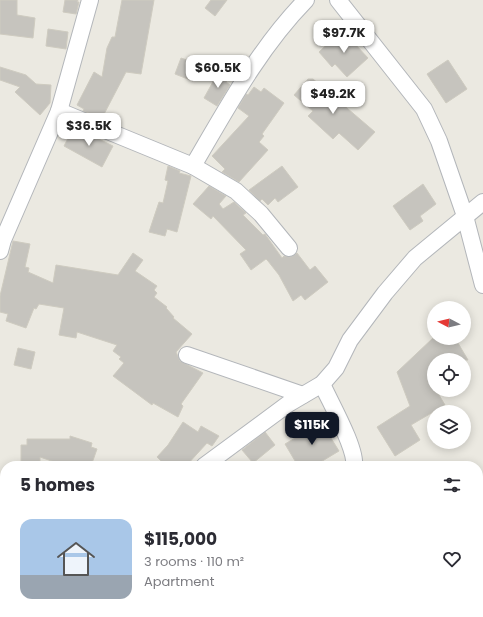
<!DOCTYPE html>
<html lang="en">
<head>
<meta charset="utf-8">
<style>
  :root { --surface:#fff; --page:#f7f7f7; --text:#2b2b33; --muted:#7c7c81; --accent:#111827 }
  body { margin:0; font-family:Poppins,sans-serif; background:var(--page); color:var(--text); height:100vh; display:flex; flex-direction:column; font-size:15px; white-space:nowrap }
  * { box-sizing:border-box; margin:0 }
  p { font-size:13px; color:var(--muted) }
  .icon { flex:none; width:22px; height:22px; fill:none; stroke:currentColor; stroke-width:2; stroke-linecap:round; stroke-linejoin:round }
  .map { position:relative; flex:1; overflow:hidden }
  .details { position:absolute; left:0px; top:461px; width:483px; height:156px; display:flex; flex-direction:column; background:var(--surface); border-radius:16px 16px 0 0; box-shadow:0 2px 10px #0003 }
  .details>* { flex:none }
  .needle { width:26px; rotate:277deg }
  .controls { position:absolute; left:427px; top:301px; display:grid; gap:8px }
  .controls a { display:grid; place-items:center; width:44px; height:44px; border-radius:50%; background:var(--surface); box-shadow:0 2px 10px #0003; font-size:20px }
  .price { position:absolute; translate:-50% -34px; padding:0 9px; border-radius:8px; background:#fff; color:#222; font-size:13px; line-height:26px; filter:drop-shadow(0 1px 2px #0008) }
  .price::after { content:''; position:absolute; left:50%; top:24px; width:12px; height:9px; margin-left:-6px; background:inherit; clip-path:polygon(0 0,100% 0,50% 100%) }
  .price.on { background:var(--accent); color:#fff }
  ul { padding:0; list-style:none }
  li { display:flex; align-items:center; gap:12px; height:100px; padding:0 20px }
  li span { display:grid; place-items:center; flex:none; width:112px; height:80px; border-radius:12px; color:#555 }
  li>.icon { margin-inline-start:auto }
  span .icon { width:48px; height:48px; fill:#fffc; stroke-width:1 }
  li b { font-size:17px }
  h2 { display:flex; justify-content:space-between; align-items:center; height:48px; padding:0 20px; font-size:17px }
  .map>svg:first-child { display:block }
</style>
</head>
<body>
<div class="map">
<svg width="483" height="617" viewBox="0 0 483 617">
  <rect width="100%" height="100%" fill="#ebe9e1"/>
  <g fill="#c6c4be" stroke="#cecbc0">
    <path d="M 0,0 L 17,0 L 17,15 L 35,18 L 33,38 L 0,34 Z"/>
    <path d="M 65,0 L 78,0 L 77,2 L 79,2 L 76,14 L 63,12 Z"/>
    <path d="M 122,0 L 154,0 L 141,74 L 126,72 L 102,118 L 83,111 L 84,109 L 77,105 L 94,72 L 102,77 L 107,48 L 112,37 L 115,37 Z"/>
    <path d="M 211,0 L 227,0 L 215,16 L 205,8 Z"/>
    <path d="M 48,29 L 68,32 L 66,49 L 46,46 Z"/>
    <path d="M 342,30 L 368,58 L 347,77 L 335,64 L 332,67 L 319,52 Z"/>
    <path d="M 181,58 L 199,64 L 193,81 L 175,74 Z"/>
    <path d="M 448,60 L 467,89 L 446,103 L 427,74 Z"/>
    <path d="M 0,67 L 26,75 L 36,84 L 51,85 L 50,103 L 40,115 L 15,92 L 20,87 L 0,80 Z"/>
    <path d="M 219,71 L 229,77 L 226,82 L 230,85 L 217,106 L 204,98 Z"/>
    <path d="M 308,79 L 313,79 L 375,132 L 358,150 L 339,133 L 333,139 L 308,116 L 313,111 L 294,95 Z"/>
    <path d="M 254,87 L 261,92 L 264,88 L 284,103 L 262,134 L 264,136 L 259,142 L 268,150 L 239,182 L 222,172 L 225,169 L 212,156 L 249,116 L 238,108 L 246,94 L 248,95 Z"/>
    <path d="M 74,127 L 113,146 L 102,167 L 64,146 Z"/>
    <path d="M 168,166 L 180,171 L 179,173 L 191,176 L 177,232 L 167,229 L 165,236 L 149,232 L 159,202 L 163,203 L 168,181 L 165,180 Z"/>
    <path d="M 282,166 L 298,187 L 278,202 L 275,198 L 268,205 L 262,199 L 260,201 L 249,190 Z"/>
    <path d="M 423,184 L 436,204 L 420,216 L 423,221 L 410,230 L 393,206 Z"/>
    <path d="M 209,186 L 226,196 L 219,204 L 223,209 L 234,202 L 246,213 L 243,215 L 263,235 L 265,234 L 282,258 L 284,256 L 291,257 L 297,253 L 310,270 L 315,266 L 328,282 L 305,300 L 301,295 L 293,301 L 279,275 L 268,261 L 266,259 L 251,270 L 240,254 L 246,250 L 213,216 L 211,219 L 193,204 Z"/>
    <path d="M 13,241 L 30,244 L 25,267 L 29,268 L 28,272 L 53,283 L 56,265 L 118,275 L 133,253 L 143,260 L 135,271 L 157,286 L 154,290 L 157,293 L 154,297 L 167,307 L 166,308 L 174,317 L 173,318 L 192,334 L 176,352 L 180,361 L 203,373 L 181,404 L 183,406 L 178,417 L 153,403 L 152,405 L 113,376 L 124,363 L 119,359 L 121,357 L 113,351 L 117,345 L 77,332 L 76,338 L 59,335 L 64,308 L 39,304 L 36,309 L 34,308 L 26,328 L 6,321 L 8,314 L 0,312 L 0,296 Z"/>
    <path d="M 433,338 L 455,338 L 468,360 L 434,360 L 434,390 L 436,390 L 445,405 L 411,425 L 420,440 L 395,456 L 377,427 L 410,406 L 397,372 Z"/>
    <path d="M 18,348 L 35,352 L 31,369 L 14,365 Z"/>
    <path d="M 316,421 L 323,431 L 326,430 L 339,451 L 314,466 L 298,466 L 285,444 L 302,434 L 300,430 Z"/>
    <path d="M 183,422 L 198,432 L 201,426 L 219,436 L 212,446 L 207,443 L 186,466 L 166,466 L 157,457 L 168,445 Z"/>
    <path d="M 265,432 L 275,445 L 253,463 L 242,450 Z"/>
    <path d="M 70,436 L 92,443 L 91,447 L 97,449 L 91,466 L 66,466 L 40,457 L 40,466 L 21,466 L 21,445 L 27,445 L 27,439 L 70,439 Z"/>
  </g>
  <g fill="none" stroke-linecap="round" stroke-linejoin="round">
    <defs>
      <g id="street">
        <path d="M 338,0 L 424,109 L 439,141 L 465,216 L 483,285"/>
        <path d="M 59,111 L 193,166 L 236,191 L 261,214 L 289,248"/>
        <path d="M 193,166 C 227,108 259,48 306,0"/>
        <path d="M 0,251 L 3,240 L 59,111 L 90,0"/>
        <path d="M 187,355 L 303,395"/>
        <path d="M 322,384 C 330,402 357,449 354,466"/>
        <path d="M 204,466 L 288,404 L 322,384 L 336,368 L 350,340 L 385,293 L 415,258 L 483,202"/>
        <path d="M 0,564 L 5,562"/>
        <path d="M 73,612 L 76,617"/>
        <path d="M 246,612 L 248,617"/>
      </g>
    </defs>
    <use href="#street" stroke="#b3b6ba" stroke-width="18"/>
    <path stroke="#9ac0a8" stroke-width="2.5" stroke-dasharray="4 2" stroke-linecap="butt" d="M 207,617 L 217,612"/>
    <use href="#street" stroke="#fff" stroke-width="16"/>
  </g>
</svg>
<div class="controls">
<a><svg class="needle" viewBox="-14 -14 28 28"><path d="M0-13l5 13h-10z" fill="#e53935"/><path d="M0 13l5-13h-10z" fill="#7c7c81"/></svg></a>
<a><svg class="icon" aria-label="locate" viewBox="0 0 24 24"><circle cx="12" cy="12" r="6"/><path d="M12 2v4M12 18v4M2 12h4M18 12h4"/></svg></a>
<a><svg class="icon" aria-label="layers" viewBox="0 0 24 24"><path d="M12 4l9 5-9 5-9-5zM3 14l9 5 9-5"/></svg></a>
</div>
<b class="price" style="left:344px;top:54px">$97.7K</b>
<b class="price" style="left:218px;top:89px">$60.5K</b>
<b class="price" style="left:333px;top:115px">$49.2K</b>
<b class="price" style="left:89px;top:147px">$36.5K</b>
<b class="price on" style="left:312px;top:446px">$115K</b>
<section class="details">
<h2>5 homes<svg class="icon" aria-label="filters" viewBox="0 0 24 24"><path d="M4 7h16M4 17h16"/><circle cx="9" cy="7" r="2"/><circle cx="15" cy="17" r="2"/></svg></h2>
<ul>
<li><span style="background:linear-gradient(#a9c7e8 70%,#9aa5b1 0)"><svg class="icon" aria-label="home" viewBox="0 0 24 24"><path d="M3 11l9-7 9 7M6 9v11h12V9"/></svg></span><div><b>$115,000</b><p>3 rooms · 110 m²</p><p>Apartment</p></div><svg class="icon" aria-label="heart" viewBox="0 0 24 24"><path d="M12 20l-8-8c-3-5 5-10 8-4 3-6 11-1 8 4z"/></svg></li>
</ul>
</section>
</div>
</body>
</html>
